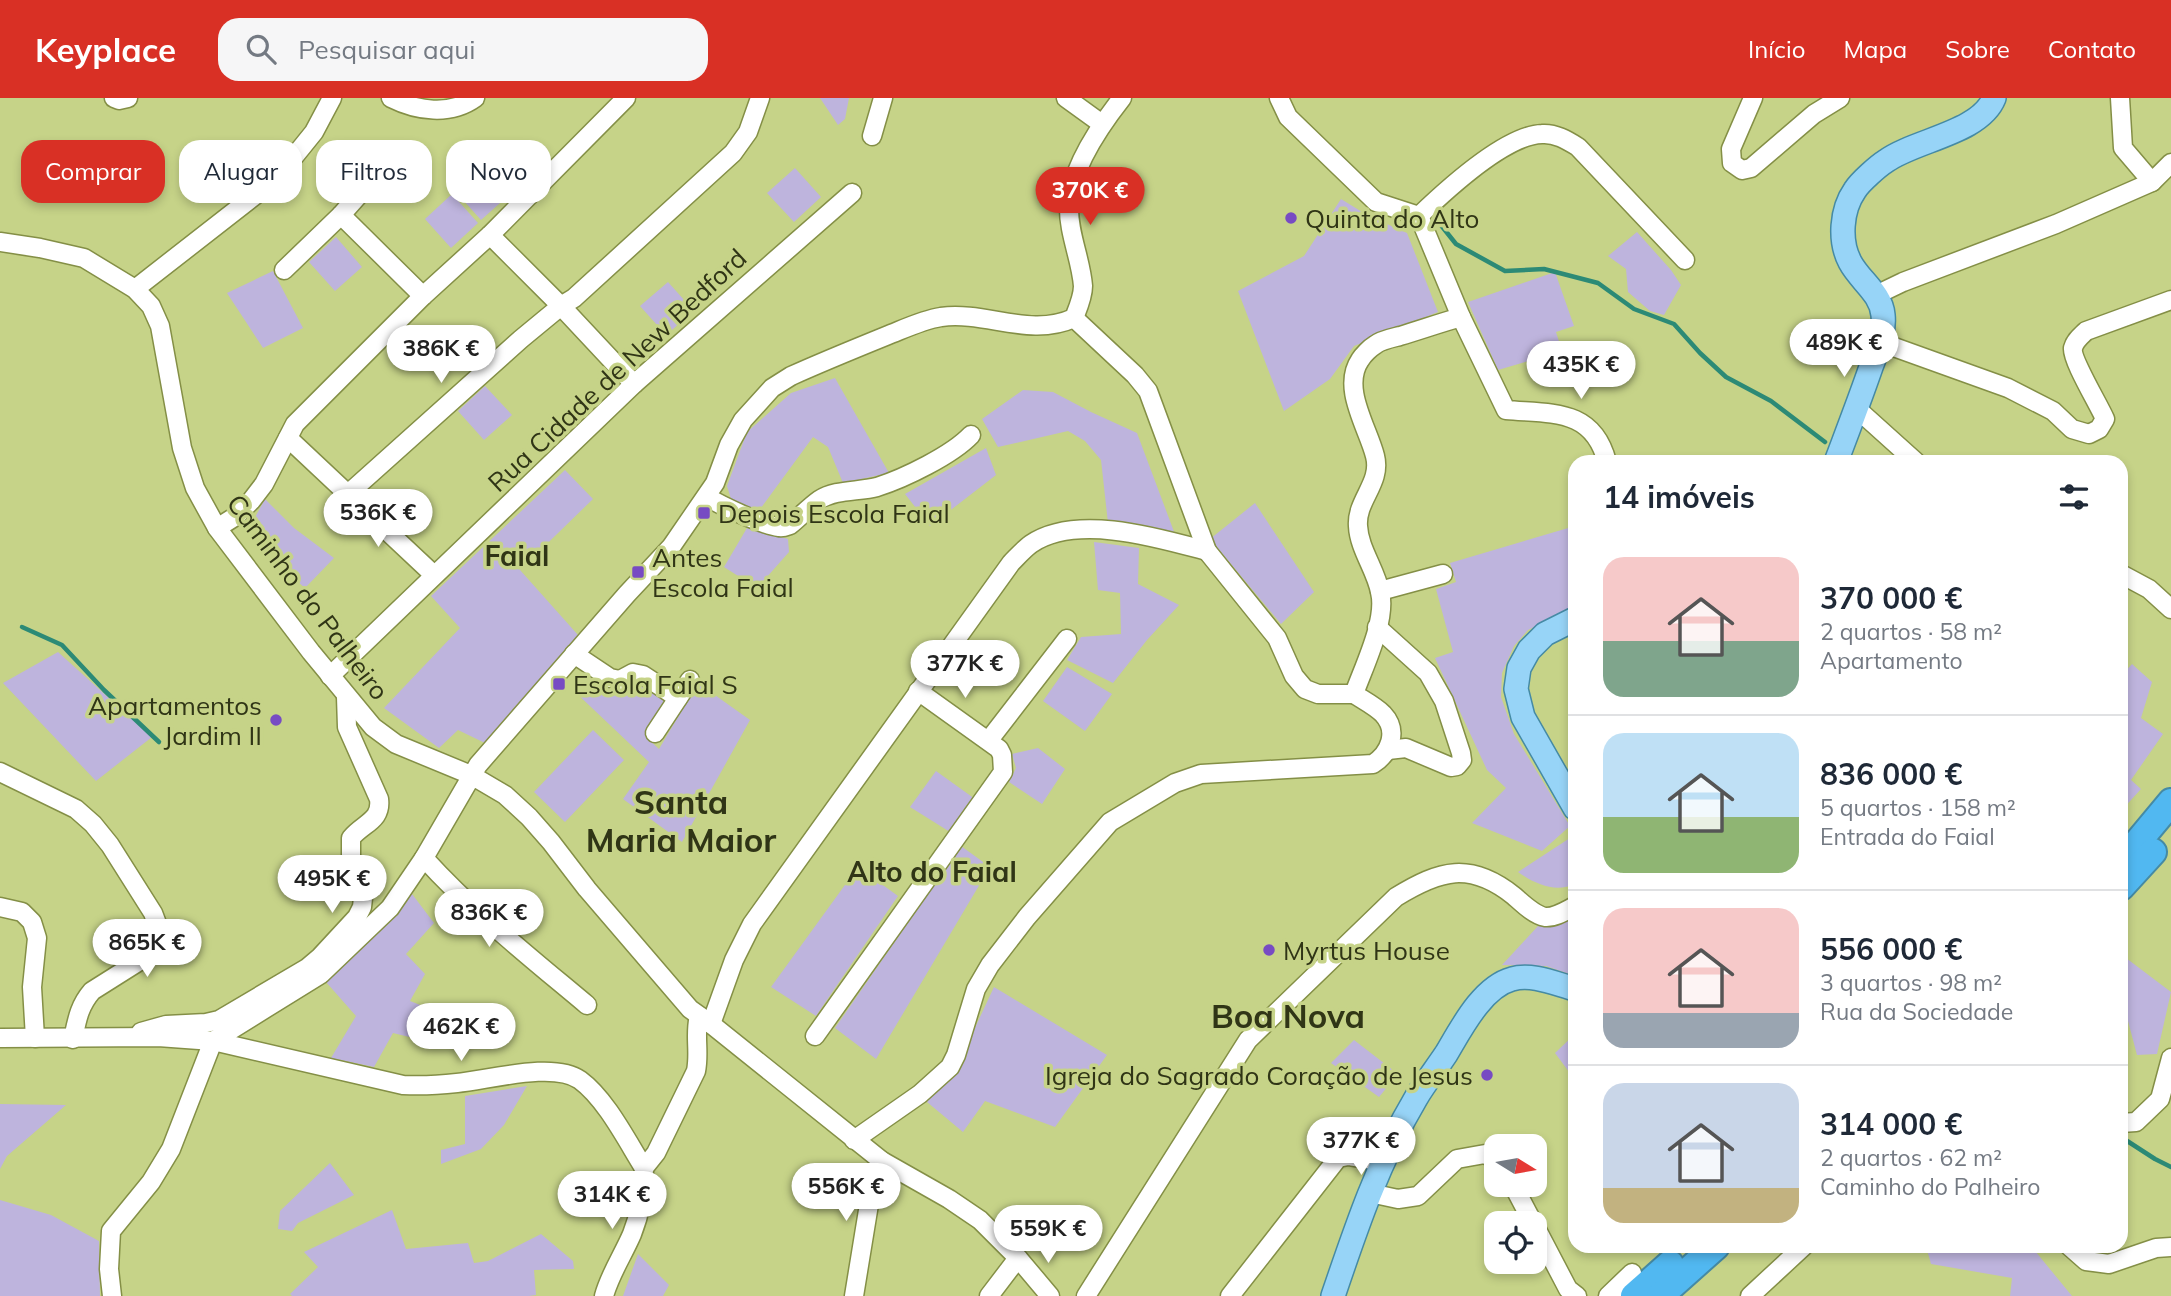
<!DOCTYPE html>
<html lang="pt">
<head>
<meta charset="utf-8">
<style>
  :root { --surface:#fff; --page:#f6f6f7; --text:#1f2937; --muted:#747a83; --line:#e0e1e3; --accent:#d93025 }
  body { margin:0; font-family:Mulish,sans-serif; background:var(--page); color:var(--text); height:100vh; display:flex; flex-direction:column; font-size:26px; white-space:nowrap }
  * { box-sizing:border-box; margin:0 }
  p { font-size:23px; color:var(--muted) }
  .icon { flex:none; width:38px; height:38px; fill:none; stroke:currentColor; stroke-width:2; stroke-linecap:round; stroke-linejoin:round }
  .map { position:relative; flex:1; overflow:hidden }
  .details { position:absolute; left:1568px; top:357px; width:560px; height:798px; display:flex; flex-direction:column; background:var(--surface); border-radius:21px; box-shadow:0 4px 10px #0003 }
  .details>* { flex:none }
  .hud { position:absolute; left:21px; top:42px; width:665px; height:63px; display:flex; gap:14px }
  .needle { width:46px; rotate:101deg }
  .tools { position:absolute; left:1484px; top:1036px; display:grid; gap:14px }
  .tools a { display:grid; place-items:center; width:63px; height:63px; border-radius:14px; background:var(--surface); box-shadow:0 4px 10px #0003; font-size:35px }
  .price { position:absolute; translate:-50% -60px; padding:0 16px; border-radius:24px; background:#fff; color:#222; font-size:23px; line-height:46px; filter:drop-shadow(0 2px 4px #0008) }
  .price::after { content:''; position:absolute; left:50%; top:42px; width:21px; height:16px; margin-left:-10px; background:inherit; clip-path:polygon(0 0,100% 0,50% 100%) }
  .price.on { background:var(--accent); color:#fff }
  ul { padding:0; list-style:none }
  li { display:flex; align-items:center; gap:21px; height:175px; padding:0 35px }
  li+li { border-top:2px solid var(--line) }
  li span { display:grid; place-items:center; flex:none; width:196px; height:140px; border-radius:21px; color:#555 }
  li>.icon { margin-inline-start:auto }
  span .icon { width:84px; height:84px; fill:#fffc; stroke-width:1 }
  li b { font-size:30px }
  h2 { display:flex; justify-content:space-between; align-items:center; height:84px; padding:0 35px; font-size:30px }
  .pill { padding:0 24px; border-radius:21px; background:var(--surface); box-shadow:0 4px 10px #0003; font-size:24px; line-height:63px }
  .pill.on { background:var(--accent); color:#fff }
  header { display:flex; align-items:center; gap:42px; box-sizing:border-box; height:98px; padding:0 35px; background:var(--accent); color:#fff }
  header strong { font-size:33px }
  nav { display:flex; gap:38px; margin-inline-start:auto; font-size:24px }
  .search { width:490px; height:63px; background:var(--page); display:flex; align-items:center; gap:18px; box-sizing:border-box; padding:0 24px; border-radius:21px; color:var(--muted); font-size:26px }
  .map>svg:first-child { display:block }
</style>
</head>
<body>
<header>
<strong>Keyplace</strong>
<div class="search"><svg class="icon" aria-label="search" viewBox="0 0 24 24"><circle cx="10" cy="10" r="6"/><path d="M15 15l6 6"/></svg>Pesquisar aqui</div>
<nav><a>Início</a><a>Mapa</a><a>Sobre</a><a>Contato</a></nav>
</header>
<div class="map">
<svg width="2171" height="1198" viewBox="0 0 2171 1198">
  <rect width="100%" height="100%" fill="#c6d388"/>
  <g fill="#beb4dd">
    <path d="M 820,0 L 849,0 L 845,21 L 838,27 Z"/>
    <path d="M 482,68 L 509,97 L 481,122 L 455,93 Z"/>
    <path d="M 795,70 L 821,99 L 794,124 L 767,95 Z"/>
    <path d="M 452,96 L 478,125 L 451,150 L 425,121 Z"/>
    <path d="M 1341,101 L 1367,117 L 1407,135 L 1438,214 L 1354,248 L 1330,281 L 1284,313 L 1238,193 L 1304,158 Z"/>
    <path d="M 1637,134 L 1671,172 L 1681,187 L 1664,217 L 1650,213 L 1628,194 L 1626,171 L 1608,158 Z"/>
    <path d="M 336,139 L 362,169 L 335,193 L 309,164 Z"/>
    <path d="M 273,173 L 303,230 L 263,250 L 227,195 Z"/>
    <path d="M 1555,174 L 1574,228 L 1556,234 L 1562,253 L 1498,272 L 1468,204 Z"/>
    <path d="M 668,184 L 694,213 L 666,237 L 640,208 Z"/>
    <path d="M 835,280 L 889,375 L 843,385 L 828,349 L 813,339 L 758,414 L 731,401 L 727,388 L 747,334 L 791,295 Z"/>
    <path d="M 485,288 L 512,317 L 484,342 L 458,313 Z"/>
    <path d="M 1023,292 L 1053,294 L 1091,314 L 1137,335 L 1176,439 L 1108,425 L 1101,362 L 1085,343 L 1068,333 L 998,349 L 982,321 Z"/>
    <path d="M 986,350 L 996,377 L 930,428 L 905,396 Z"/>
    <path d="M 565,372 L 593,401 L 520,472 L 578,537 L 487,646 L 458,632 L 439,650 L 384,610 L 460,530 L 431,498 Z"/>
    <path d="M 265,401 L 294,430 L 334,460 L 305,490 L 264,455 L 247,434 Z"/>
    <path d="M 1255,405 L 1314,494 L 1281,526 L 1210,441 Z"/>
    <path d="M 1575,428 L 1575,509 L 1528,532 L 1514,548 L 1502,575 L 1501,599 L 1514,636 L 1570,728 L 1542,753 L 1472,725 L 1506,690 L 1487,672 L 1435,560 L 1453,554 L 1436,491 L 1456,484 L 1450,465 Z"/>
    <path d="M 747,430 L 788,441 L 789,454 L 757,490 L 724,469 Z"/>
    <path d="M 1094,444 L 1139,450 L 1138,486 L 1179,507 L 1147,542 L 1113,585 L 1067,562 L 1081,539 L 1121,536 L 1120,495 L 1098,492 Z"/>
    <path d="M 58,554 L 152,639 L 96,683 L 3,585 Z"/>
    <path d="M 2132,566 L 2152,584 L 2141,620 L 2163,636 L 2131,682 L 2141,691 L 2121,713 L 2121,578 Z"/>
    <path d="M 1067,569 L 1112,596 L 1085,633 L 1043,603 Z"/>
    <path d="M 585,579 C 600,581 609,594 624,597 L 633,585 L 638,584 L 665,603 L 646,639 L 659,651 L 698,585 L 750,622 L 682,744 L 623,701 L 649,664 L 572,591 Z"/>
    <path d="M 593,632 L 624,662 L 565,724 L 534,694 Z"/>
    <path d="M 1038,650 L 1065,671 L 1042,706 L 1009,684 L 1016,670 L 1012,656 Z"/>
    <path d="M 936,673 L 975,701 L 950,734 L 910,709 Z"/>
    <path d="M 1573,738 L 1575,741 L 1575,786 C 1555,795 1535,786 1518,774 Z"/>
    <path d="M 961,748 L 990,769 L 876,961 L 835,930 Z"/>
    <path d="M 858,769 L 898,798 L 816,918 L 771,889 Z"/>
    <path d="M 409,792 L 434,825 L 406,856 L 425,876 L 410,903 L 451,919 L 442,947 L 393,935 L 374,969 L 331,960 L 356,918 L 326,884 L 394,819 Z"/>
    <path d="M 1575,811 L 1575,878 L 1546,868 L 1502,867 L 1538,828 Z"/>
    <path d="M 2126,860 L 2171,894 L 2157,956 L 2137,957 L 2124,908 L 2121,909 L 2121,863 Z"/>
    <path d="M 994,889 L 1107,957 L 1055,1029 L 985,1003 L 963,1034 L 927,1004 L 966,949 Z"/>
    <path d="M 1575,936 L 1575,982 L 1555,955 Z"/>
    <path d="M 1354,942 L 1398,976 L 1379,999 L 1331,965 Z"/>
    <path d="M 527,988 L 504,1027 L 481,1051 L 441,1066 L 441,1052 L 465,1046 L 465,998 Z"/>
    <path d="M 0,1006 L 66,1007 L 7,1058 L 0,1071 Z"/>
    <path d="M 330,1065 L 354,1097 L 298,1125 L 292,1133 L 278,1131 L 280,1113 Z"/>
    <path d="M 0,1102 L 51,1117 L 99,1143 L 100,1198 L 0,1198 Z"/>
    <path d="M 392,1112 L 406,1151 L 468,1145 L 474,1165 L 488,1163 L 541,1136 L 573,1163 L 574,1171 L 534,1172 L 536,1197 L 529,1198 L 292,1198 L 290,1196 L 318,1169 L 304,1154 Z"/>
    <path d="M 1926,1148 L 2031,1148 L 2072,1198 L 2010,1198 L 2012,1180 L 1931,1166 Z"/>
    <path d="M 638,1156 L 669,1187 L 663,1198 L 623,1198 Z"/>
  </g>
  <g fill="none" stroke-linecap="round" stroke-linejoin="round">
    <g stroke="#2c8a76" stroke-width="4.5">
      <path d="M 1436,121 L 1456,146 L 1505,173 L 1544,171 L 1598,185 L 1634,211 L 1674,226 L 1700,255 L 1726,279 L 1771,303 L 1825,344"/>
      <path d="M 22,529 L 62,547 L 104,592 L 159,644"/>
      <path d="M 2121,1039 L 2155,1061 L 2171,1069"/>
    </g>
    <defs>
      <g id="minor">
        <path d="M 114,0 L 119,2 L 128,0"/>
        <path d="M 391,0 C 417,13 450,18 475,0"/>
        <path d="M 1066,0 L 1102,26"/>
        <path d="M 1279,0 L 1288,19 L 1376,104 L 1419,118 L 1461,219 L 1506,312 C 1552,316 1593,310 1607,364"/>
        <path d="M 1753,0 L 1731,51 L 1732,65 L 1742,72 L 1751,70 L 1814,16 L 1840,0"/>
        <path d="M 2120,0 L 2123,50 L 2152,84"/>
        <path d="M 872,38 L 883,0"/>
        <path d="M 341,117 L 381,72"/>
        <path d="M 1419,118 C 1445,93 1505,37 1542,36 C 1555,35 1567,42 1578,49 L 1685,162"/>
        <path d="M 490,137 L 561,208 L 634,286"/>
        <path d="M 0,144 L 40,150 L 84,160 L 135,191 L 151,208 L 160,228 L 182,350 L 195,390 L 217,430 L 311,554 L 373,629 L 396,646 L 471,677 L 505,697 L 529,719 L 551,744 L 587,791 L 690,911 L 711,926 L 882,1063 L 949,1101 L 980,1122 L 1018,1160 L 1050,1198"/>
        <path d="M 284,172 L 341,117 L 423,198"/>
        <path d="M 135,191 L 276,81 L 314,34 L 332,0"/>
        <path d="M 1876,197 L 1903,184 L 2056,126 L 2152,84 L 2171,65"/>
        <path d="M 1074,220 L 1135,277 L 1148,293 L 1207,453 L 1277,540 L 1294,578 L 1305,591 L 1318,596 L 1354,596"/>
        <path d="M 1880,244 L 2008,290 L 2053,313 L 2072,331 L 2089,336 L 2099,331 L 2105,321 C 2099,307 2071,261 2073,250 C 2075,242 2081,238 2086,233 L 2171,202"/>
        <path d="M 1856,310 L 1916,364"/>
        <path d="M 288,340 L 434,477"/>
        <path d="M 348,396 L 521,241 L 561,208 L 574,200 L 733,55 L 748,34 L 760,0"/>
        <path d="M 707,399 C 722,408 762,427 779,429 C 783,430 787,428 790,427 C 800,419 809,409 819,402 C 836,391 858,394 877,389 C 905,380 952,357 971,337"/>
        <path d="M 217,430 L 236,418 L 251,403 L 264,386 L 295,326 L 423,198 L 490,137 L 626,0"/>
        <path d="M 2121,476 L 2149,491 L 2171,511"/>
        <path d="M 1380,493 L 1443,476"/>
        <path d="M 1377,529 L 1428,575 L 1444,603 L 1461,655 L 1462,662 L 1457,668 L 1451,669 L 1406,650 L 1388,652"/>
        <path d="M 574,556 L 610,580 L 620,582 L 633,575 L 643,577 L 678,600"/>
        <path d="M 330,578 L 634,286 L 852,95"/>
        <path d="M 1354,596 C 1364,568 1387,522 1380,494 C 1376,472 1359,451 1358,428 C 1356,402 1382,385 1375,358 C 1368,330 1341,290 1360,262 C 1363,257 1370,250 1375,247 C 1381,242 1392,240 1400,238 C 1420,232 1440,225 1461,219"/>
        <path d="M 655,635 L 690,582"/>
        <path d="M 989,642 L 1067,541"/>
        <path d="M 0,674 L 76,711 L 93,726 L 110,747 L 153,815 L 159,831 L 161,842 L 157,852 L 92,893 C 79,908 77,922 73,941"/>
        <path d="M 424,760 C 474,815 531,860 587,907"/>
        <path d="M 0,809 L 22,814 L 32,824 L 37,840 L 32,889 L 35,940"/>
        <path d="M 711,926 L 734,862 L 752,826 L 1011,465 C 1017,459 1024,451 1031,446 C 1076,415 1159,440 1207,453"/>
        <path d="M 141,934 L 166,927 L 206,925 L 219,922 L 307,870 L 320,859 L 357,819 L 362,809 L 363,800 L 351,758 L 351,740 C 363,725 382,723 379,701 L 347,629 L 346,599"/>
        <path d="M 815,938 L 1003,674 L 1002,657 L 999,651 L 918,593"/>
        <path d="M 0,940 L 158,939 L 213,943 L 403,987 C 422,988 439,987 457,985 C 489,982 554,963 580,982 C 606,1001 627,1043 644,1070"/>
        <path d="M 213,943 L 321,876 L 390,810 L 424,760 L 478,667 L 627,496 L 671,449 L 715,385 L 729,347 L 743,322 L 772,290 L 791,278 C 822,264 854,251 886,238 C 904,231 922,222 941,219 C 987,213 1030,240 1074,220 C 1078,210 1083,199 1083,188 C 1081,161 1068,135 1069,107 C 1071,71 1100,28 1122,0"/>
        <path d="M 2121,1025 L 2136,1024 L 2160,1001 L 2171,960"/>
        <path d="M 854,1042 L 920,996 L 950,969 L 956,957 L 976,891 L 990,867 L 1027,819 L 1110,724 L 1175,685 L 1201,676 L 1373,666 C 1390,655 1399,633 1383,616 C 1375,608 1363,602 1354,596"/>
        <path d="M 1513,1087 L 1533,1125"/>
        <path d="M 1370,1095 L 1398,1101 L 1418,1098 L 1457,1061 L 1485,1056 L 1496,1062"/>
        <path d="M 1535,1128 L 1568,1191 L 1577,1198"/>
        <path d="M 2069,1148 L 2086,1163 L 2109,1166 L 2156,1150 L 2171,1149"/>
        <path d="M 112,1198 L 109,1171 L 111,1133 L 151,1084 L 171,1051 L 213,943"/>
        <path d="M 604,1198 C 610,1176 623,1157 632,1136 C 640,1116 644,1091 644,1070 L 656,1055 L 696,973 C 700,954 694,936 699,918"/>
        <path d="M 854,1198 L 871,1094 L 882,1063"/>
        <path d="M 989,1198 L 1018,1160"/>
        <path d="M 1086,1198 L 1248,942 L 1396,799 C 1440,772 1470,763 1514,798 C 1522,805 1534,817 1545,819 C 1555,820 1567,812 1575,808"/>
        <path d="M 1230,1198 L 1338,1060 L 1348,1058 L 1383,1064"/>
        <path d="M 1608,1198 L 1632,1175"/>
        <path d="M 1750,1198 L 1804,1148"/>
      </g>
      <g id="major">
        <path d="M 1836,364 C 1848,332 1860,301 1871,269 C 1877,253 1885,235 1883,217 C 1881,195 1860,183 1850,164 C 1839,143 1841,112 1855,92 C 1860,84 1878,68 1886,63 C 1915,42 1980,35 1994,0"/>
        <path d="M 1575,521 L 1545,536 L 1529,552 L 1519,570 L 1516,591 L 1523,619 L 1575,710"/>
        <path d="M 1333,1198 C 1356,1130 1379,1062 1416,1000 C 1425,985 1436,971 1446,956 C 1461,931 1482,889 1512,881 C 1532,875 1556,886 1575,891"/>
      </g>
      <g id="highway">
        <path d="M 2121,764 L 2171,704"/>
        <path d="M 2121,789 L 2153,754"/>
        <path d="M 1634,1198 L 1670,1166"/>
        <path d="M 1660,1198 L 1716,1148"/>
      </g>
    </defs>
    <use href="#minor" stroke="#848f46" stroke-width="21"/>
    <use href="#major" stroke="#458aa4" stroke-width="26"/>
    <use href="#highway" stroke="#458aa4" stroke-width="30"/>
    <use href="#minor" stroke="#fff" stroke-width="18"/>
    <use href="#major" stroke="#97d4f7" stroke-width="23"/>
    <use href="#highway" stroke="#51b8f1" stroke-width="26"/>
  </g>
  <g fill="#774bc3" stroke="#c6d388" stroke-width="2.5">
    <circle cx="1291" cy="120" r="7"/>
    <rect x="697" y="408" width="14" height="14" rx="3.5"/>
    <rect x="631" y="467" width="14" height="14" rx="3.5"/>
    <rect x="552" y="579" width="14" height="14" rx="3.5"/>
    <circle cx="276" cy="622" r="7"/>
    <circle cx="1269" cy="852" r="7"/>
    <circle cx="1487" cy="977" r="7"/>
  </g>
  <g text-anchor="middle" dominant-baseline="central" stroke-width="7" stroke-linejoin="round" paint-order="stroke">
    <g font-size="26" fill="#303516" stroke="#c6d388" text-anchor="start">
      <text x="1305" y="120">Quinta do Alto</text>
      <text x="718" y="415">Depois Escola Faial</text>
      <text x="652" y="459">Antes<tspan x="652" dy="30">Escola Faial</tspan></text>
      <text x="573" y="586">Escola Faial S</text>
      <text x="262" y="607" text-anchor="end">Apartamentos<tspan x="262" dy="30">Jardim II</tspan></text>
      <text x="1283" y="852">Myrtus House</text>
      <text x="1473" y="977" text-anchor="end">Igreja do Sagrado Coração de Jesus</text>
    </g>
    <g font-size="26" fill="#303516" stroke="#c6d388">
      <text transform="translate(617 272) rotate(-43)">Rua Cidade de New Bedford</text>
      <text transform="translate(308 499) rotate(53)">Caminho do Palheiro</text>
    </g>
    <g font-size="28" font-weight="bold" fill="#303516" stroke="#c6d388">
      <text x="517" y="457">Faial</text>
      <text x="932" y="773">Alto do Faial</text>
    </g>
    <g font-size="33" font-weight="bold" fill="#303516" stroke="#c6d388">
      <text x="681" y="703">Santa<tspan x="681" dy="38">Maria Maior</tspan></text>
      <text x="1288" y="917">Boa Nova</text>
    </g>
  </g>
</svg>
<div class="tools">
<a><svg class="needle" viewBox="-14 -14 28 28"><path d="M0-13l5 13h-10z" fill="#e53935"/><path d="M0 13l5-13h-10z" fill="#747a83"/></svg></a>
<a><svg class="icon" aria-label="locate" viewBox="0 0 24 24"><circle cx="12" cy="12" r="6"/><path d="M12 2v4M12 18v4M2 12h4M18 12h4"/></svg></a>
</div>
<b class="price on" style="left:1090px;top:129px">370K €</b>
<b class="price" style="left:1844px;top:281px">489K €</b>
<b class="price" style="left:441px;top:287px">386K €</b>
<b class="price" style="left:1581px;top:303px">435K €</b>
<b class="price" style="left:378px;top:451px">536K €</b>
<b class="price" style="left:965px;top:602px">377K €</b>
<b class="price" style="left:332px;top:817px">495K €</b>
<b class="price" style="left:489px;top:851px">836K €</b>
<b class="price" style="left:147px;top:881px">865K €</b>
<b class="price" style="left:461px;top:965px">462K €</b>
<b class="price" style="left:1361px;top:1079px">377K €</b>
<b class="price" style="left:846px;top:1125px">556K €</b>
<b class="price" style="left:612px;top:1133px">314K €</b>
<b class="price" style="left:1048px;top:1167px">559K €</b>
<div class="hud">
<a class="pill on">Comprar</a>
<a class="pill">Alugar</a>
<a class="pill">Filtros</a>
<a class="pill">Novo</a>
</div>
<section class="details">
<h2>14 imóveis<svg class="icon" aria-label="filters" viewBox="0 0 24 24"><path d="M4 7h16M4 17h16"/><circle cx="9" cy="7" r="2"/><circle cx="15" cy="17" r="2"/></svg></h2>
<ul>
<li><span style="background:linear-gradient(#f6c9c9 60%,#7fa58c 0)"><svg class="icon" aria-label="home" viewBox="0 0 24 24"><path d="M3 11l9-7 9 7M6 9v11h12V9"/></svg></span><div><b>370 000 €</b><p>2 quartos · 58 m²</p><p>Apartamento</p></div></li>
<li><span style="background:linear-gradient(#bfe0f5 60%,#8fb573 0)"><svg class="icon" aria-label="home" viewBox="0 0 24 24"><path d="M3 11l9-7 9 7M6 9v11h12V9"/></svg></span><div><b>836 000 €</b><p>5 quartos · 158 m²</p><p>Entrada do Faial</p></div></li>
<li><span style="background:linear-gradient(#f6c9c9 75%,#9aa5b1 0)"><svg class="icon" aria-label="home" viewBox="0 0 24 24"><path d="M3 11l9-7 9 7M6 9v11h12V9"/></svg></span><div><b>556 000 €</b><p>3 quartos · 98 m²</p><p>Rua da Sociedade</p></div></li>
<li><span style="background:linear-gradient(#c9d6e8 75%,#c2b280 0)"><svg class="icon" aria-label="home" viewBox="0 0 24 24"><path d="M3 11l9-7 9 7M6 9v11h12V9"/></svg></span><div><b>314 000 €</b><p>2 quartos · 62 m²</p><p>Caminho do Palheiro</p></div></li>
</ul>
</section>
</div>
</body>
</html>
